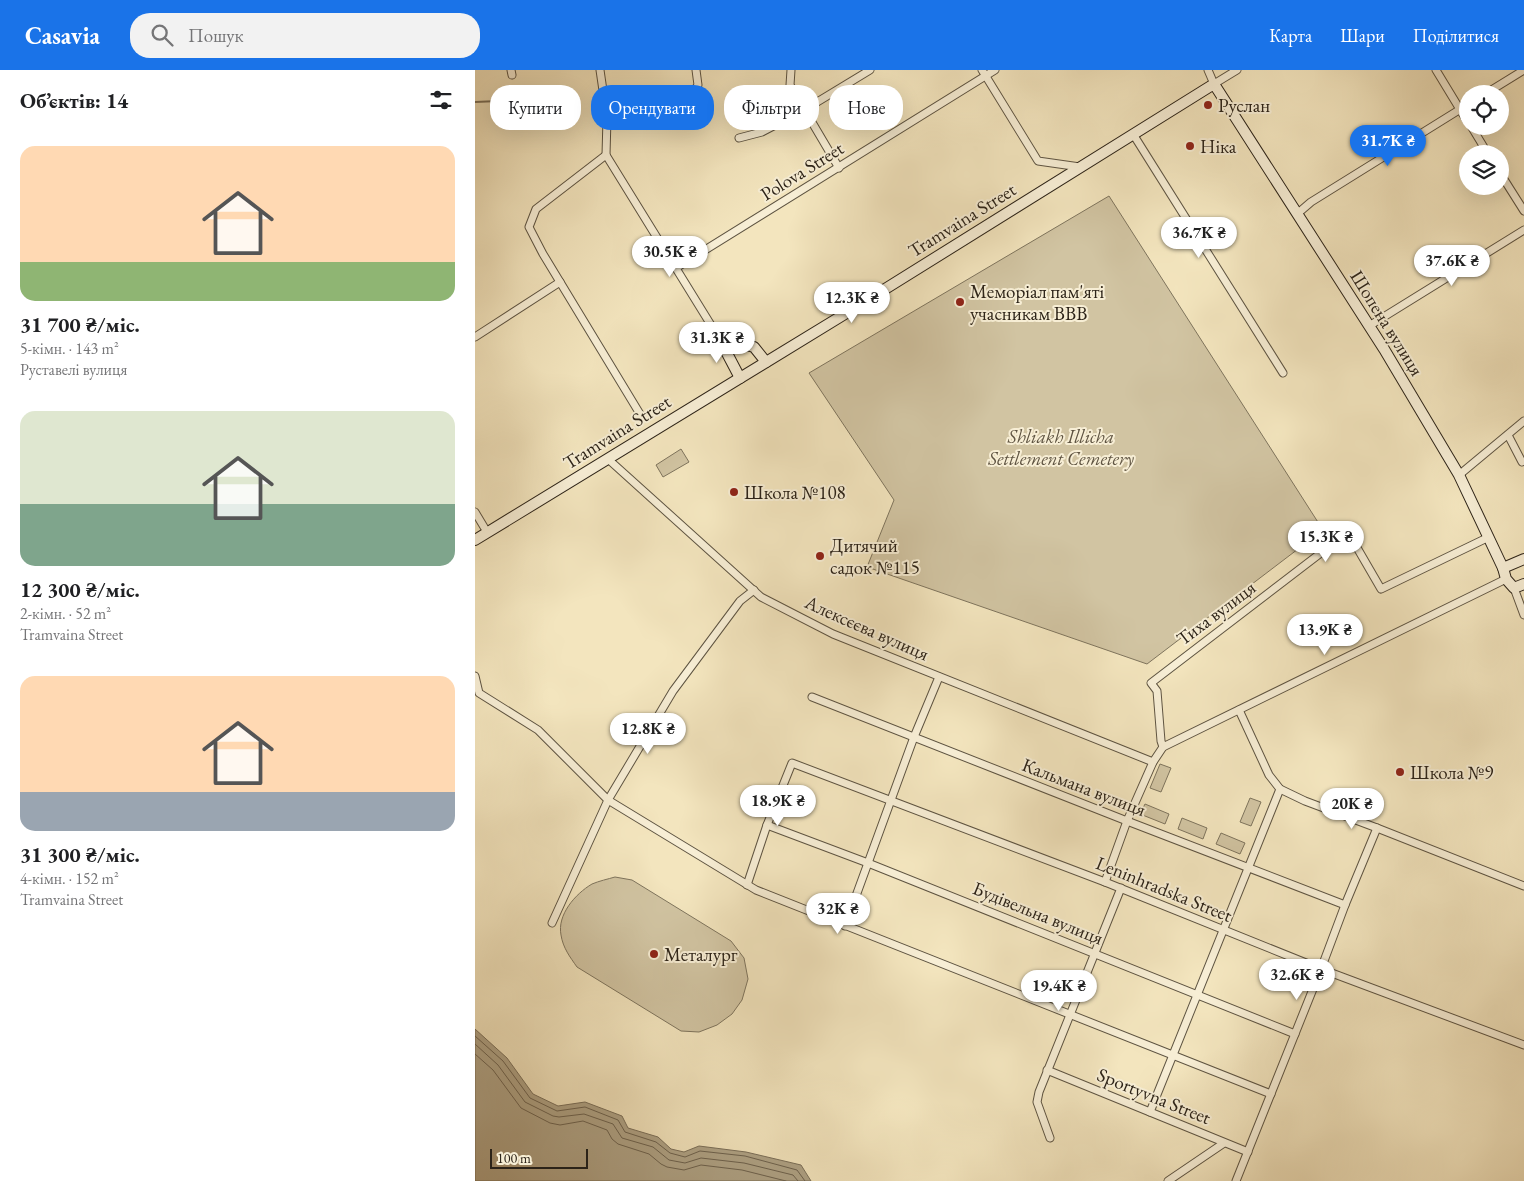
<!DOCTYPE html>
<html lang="uk">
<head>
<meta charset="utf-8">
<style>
  :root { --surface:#fff; --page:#f2f2f2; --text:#202124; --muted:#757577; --accent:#1a73e8 }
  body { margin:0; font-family:"EB Garamond",serif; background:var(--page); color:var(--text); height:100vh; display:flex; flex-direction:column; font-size:19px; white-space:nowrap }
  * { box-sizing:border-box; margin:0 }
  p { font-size:16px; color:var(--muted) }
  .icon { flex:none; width:28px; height:28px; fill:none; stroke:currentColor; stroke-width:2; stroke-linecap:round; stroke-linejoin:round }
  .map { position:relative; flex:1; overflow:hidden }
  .details { display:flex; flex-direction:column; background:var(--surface); width:475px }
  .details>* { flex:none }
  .hud { position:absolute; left:15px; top:15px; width:475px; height:45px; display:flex; gap:10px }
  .controls { position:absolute; left:984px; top:15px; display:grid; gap:10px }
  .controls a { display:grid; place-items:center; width:50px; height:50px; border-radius:50%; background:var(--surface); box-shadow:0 5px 20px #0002; font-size:25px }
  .scale { position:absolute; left:15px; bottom:12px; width:98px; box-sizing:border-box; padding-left:5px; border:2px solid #2c2318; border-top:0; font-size:14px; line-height:18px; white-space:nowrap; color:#2c2318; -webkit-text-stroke:4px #f7eed5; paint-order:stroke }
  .price { position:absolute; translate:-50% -42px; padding:0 11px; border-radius:18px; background:#fff; color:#222; font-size:16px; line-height:32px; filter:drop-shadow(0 1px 2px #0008) }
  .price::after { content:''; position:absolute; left:50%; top:30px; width:15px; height:11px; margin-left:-8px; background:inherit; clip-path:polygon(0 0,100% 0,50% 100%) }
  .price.current { background:var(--accent); color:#fff }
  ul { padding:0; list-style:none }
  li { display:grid; align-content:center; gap:10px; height:265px; padding:0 20px }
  li span { display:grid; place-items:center; height:155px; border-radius:15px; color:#555 }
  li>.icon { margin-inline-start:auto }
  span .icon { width:90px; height:90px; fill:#fffc; stroke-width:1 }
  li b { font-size:21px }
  h2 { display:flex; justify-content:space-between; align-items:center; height:60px; padding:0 20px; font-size:21px }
  .tag { padding:0 18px; border-radius:20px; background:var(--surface); box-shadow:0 5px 20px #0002; font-size:18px; line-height:45px }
  .tag.current { background:var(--accent); color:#fff }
  header { display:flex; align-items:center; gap:30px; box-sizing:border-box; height:70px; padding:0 25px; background:var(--accent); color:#fff }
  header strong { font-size:24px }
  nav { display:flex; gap:28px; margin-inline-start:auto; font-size:18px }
  .search { width:350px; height:45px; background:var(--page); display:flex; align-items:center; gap:12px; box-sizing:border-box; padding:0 18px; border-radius:20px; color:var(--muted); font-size:19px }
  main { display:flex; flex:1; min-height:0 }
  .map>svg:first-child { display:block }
</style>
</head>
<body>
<header>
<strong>Casavia</strong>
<div class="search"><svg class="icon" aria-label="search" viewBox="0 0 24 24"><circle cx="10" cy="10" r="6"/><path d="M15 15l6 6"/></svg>Пошук</div>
<nav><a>Карта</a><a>Шари</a><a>Поділитися</a></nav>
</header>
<main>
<section class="details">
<h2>Об’єктів: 14<svg class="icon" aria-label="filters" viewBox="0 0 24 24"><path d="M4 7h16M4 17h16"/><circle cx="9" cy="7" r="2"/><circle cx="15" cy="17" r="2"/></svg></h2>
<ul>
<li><span style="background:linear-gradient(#ffd9b3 75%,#8fb573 0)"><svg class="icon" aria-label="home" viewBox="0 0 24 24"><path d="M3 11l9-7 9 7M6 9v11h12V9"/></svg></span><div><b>31 700 ₴/міс.</b><p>5-кімн. · 143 m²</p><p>Руставелі вулиця</p></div></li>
<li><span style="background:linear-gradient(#dfe7d0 60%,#7fa58c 0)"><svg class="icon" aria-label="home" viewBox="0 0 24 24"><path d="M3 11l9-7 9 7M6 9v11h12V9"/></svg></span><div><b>12 300 ₴/міс.</b><p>2-кімн. · 52 m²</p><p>Tramvaina Street</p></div></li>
<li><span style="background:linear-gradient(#ffd9b3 75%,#9aa5b1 0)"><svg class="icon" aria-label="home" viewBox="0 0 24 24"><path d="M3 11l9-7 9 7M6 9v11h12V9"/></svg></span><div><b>31 300 ₴/міс.</b><p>4-кімн. · 152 m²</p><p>Tramvaina Street</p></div></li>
</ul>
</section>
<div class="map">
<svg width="1049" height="1111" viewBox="0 0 1049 1111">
  <rect width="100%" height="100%" fill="#f3e5be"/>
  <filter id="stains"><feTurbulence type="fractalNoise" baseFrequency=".004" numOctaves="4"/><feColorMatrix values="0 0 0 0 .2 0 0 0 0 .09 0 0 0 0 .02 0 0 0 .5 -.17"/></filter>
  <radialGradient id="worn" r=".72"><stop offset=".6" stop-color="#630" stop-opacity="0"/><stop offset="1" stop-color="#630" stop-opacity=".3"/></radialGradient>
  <g fill="#d1c4a2" stroke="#7e745d">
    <path d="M 634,126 L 848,460 L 672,594 L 392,497 L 419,430 L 334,303 Z"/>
    <path d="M 206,379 L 214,392 L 188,407 L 181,395 Z"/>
    <path d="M 685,694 L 696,698 L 686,722 L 675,718 Z"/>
    <path d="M 775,728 L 786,732 L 776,756 L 765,752 Z"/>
    <path d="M 670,734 L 694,744 L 690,754 L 665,744 Z"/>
    <path d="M 707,748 L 732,758 L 728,769 L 703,759 Z"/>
    <path d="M 746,763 L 770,773 L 765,784 L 741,774 Z"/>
    <path d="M 140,807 L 157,810 L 256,871 L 269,888 L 273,909 L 267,930 L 257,944 L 242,955 L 224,962 L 206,961 L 102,897 C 95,887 88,878 86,865 C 82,845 100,824 117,814 C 124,811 133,809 140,807 Z"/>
  </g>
  <path fill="#afa386" stroke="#7b705a" d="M 0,959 L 32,988 L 58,1024 L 83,1036 L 110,1032 L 147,1046 L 153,1058 L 183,1067 L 196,1079 L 209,1082 L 224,1076 L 271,1082 L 326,1095 L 336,1111 L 0,1111 Z"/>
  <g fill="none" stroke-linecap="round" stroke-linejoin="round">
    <g stroke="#6e634f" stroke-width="1">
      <path d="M 0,966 L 28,991 L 55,1028 L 82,1041 L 110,1037 L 143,1050 L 150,1062 L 181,1072 L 195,1083 L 210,1087 L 225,1081 L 270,1086 L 322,1100 L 330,1111"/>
      <path d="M 0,974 L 23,995 L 50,1032 L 78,1046 L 84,1047 L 109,1044 L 138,1054 L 147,1068 L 178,1077 L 194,1090 L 210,1093 L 226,1088 L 269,1093 L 318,1105 L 323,1111"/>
      <path d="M 0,984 L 18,1000 L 46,1038 L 75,1053 L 85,1055 L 108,1051 L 132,1060 L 137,1069 L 143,1074 L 174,1084 L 186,1094 L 192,1097 L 209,1100 L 226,1095 L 267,1100 L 311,1111"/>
    </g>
    <path stroke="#7b705a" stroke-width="2" d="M 0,32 L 76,29"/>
    <defs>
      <g id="street">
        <path d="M 36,0 L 37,5"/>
        <path d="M 125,0 L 132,48 L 131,85 L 244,268"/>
        <path d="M 316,0 L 315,15 L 364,98"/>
        <path d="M 507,0 L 563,91 L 605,97"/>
        <path d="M 733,0 L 739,14 L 762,0"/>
        <path d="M 961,0 L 992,51"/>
        <path d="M 1010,24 L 1049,0"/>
        <path d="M 132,48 L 210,28 L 217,24 L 223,15 L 221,0"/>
        <path d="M 996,56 L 1013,84"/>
        <path d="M 658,64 L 808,303"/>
        <path d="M 264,68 L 287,62 L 329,40 L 395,0"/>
        <path d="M 131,85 L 61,139 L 54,157 L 68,184 L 165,344"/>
        <path d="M 1025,103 L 1049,141"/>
        <path d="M 822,144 L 836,132 L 992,35"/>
        <path d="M 201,198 L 520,0"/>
        <path d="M 894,256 L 1049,160"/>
        <path d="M 0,267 L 85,212"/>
        <path d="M 1033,365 L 1047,392"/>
        <path d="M 133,389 L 286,527 L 358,564 L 678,692"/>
        <path d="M 984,405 L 1049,351"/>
        <path d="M 0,442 L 12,462"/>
        <path d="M 1039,518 L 1049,545"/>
        <path d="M 0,606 L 4,623 L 63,660 L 133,730 L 281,820 L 796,1024"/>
        <path d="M 337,627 L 652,751 L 870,835"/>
        <path d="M 764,640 L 794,705 L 805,719 L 830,731 L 902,758 L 1049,816"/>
        <path d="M 688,677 L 686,671 L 682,621 L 676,613 L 868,466 L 873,466 L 877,469 L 906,519 L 1014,467"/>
        <path d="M 292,755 L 393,793 L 820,964"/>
        <path d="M 630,812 L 652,751 L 678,692 L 688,677 L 1031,509"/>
        <path d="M 272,815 L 292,755 L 317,693 L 630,812 L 846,899 L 1049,975"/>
        <path d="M 77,853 L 133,730 L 198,621 L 265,531 L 279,520"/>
        <path d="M 370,856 L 439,667 L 464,607"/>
        <path d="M 572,1000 L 773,1082"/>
        <path d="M 675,1042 L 805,719"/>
        <path d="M 575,1068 L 562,1032 L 564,1022 L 646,818"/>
        <path d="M 693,1111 L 749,1073"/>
        <path d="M 761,1111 L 846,899 L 870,835 L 902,758"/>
      </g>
      <g id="secondary">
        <path d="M 244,268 L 279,277 L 291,292"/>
        <path d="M 244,268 L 265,308"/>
        <path d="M 0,470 L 378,239 L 739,14 L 909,279 L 984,405 L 1028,498 L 1031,509 L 1039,518 L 1049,514"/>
        <path d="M 1028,498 L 1049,489"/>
      </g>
    </defs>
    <use href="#street" stroke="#5e5442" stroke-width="9"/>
    <use href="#secondary" stroke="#2c2318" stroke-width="12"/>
    <use href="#street" stroke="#f7eed5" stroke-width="7"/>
    <use href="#secondary" stroke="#f7eed5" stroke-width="10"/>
  </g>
  <g fill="#8f2418" stroke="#f7eed5" stroke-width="2">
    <circle cx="733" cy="35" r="5"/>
    <circle cx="715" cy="76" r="5"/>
    <circle cx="485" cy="232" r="5"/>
    <circle cx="259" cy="422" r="5"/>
    <circle cx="345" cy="486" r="5"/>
    <circle cx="925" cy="702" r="5"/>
    <circle cx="179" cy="884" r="5"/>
  </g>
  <g text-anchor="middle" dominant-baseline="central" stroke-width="4" stroke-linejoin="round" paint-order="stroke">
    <g font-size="19" fill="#2c2318" stroke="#f7eed5" text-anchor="start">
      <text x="743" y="35">Руслан</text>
      <text x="725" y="76">Ніка</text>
      <text x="495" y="221">Меморіал пам'яті<tspan x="495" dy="22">учасникам ВВВ</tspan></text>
      <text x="269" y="422">Школа №108</text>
      <text x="355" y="475">Дитячий<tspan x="355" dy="22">садок №115</tspan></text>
      <text x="935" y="702">Школа №9</text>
      <text x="189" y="884">Металург</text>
    </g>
    <g font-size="19" fill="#2c2318" stroke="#f7eed5">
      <text transform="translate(327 101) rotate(-32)">Polova Street</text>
      <text transform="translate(487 150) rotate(-32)">Tramvaina Street</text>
      <text transform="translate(912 253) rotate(58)">Шопена вулиця</text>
      <text transform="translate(142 362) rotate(-32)">Tramvaina Street</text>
      <text transform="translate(741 543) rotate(-37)">Тиха вулиця</text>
      <text transform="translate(392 558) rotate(24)">Алексєєва вулиця</text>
      <text transform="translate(609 717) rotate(21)">Кальмана вулиця</text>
      <text transform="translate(689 819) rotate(22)">Leninhradska Street</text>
      <text transform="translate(563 843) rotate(22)">Будівельна вулиця</text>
      <text transform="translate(679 1026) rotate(22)">Sportyvna Street</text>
    </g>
    <g font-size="19" font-style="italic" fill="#5e5341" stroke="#f7eed5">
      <text x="586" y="366">Shliakh Illicha<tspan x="586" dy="22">Settlement Cemetery</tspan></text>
    </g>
  </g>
  <rect width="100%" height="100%" filter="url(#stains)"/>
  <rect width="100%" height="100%" fill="url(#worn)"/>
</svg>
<div class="controls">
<a><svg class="icon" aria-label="locate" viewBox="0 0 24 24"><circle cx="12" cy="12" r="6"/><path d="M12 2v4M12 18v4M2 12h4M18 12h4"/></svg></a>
<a><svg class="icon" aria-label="layers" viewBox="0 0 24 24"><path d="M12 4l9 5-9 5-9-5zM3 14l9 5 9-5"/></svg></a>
</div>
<div class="scale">100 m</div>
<b class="price current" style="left:913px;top:97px">31.7K ₴</b>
<b class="price" style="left:724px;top:189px">36.7K ₴</b>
<b class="price" style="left:195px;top:208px">30.5K ₴</b>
<b class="price" style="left:977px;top:217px">37.6K ₴</b>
<b class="price" style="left:377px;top:254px">12.3K ₴</b>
<b class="price" style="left:242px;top:294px">31.3K ₴</b>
<b class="price" style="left:851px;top:493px">15.3K ₴</b>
<b class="price" style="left:850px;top:586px">13.9K ₴</b>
<b class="price" style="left:173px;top:685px">12.8K ₴</b>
<b class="price" style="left:303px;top:757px">18.9K ₴</b>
<b class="price" style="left:877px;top:760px">20K ₴</b>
<b class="price" style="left:363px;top:865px">32K ₴</b>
<b class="price" style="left:822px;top:931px">32.6K ₴</b>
<b class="price" style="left:584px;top:942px">19.4K ₴</b>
<div class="hud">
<a class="tag">Купити</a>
<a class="tag current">Орендувати</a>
<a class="tag">Фільтри</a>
<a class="tag">Нове</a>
</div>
</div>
</main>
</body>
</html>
